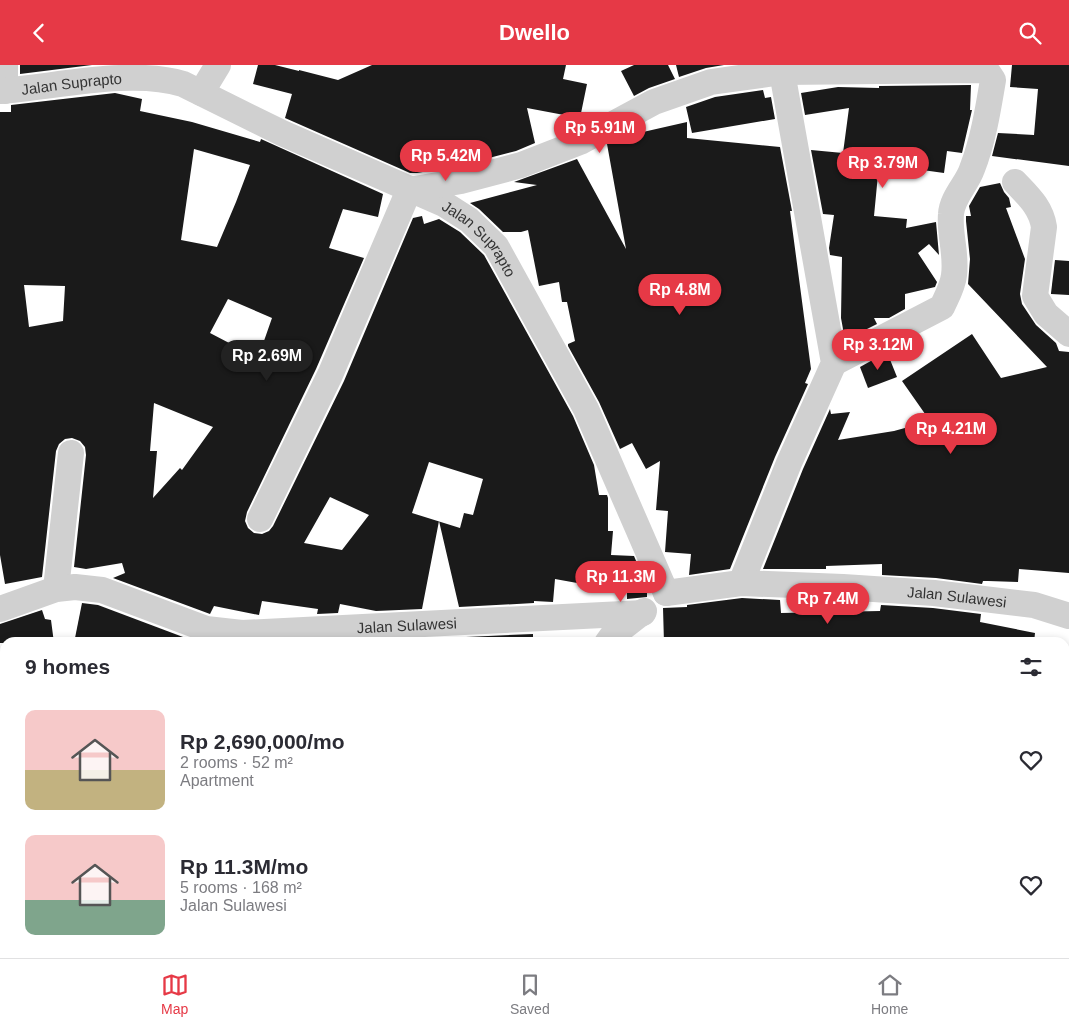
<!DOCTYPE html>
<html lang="en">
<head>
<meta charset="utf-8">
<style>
  :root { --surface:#fff; --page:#f7f7f7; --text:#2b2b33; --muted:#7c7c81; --line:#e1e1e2; --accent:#e63946 }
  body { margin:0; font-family:Arial,sans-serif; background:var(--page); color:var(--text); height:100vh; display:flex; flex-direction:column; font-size:19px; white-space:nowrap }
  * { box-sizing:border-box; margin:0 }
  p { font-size:16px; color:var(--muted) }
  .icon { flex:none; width:28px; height:28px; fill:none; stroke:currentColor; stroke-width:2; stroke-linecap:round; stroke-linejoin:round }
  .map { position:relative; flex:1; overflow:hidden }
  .sheet { position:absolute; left:0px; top:572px; width:1070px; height:321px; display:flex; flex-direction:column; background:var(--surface); border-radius:15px 15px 0 0; box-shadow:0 2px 8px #0003 }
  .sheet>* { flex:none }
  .price { position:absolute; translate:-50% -42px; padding:0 11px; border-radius:18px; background:var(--accent); color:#fff; font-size:16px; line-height:32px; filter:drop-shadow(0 1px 2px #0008) }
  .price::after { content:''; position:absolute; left:50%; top:30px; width:15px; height:11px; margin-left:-8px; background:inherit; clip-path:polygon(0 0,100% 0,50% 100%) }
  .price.on { background:#222; color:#fff }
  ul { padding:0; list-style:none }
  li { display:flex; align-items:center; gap:15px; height:125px; padding:0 25px }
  li span { display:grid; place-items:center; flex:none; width:140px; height:100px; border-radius:10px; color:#555 }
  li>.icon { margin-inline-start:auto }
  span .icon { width:60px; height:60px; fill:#fffc; stroke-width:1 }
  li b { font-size:21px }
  h2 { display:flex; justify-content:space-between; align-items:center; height:60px; padding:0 25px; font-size:21px }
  header { display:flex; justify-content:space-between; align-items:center; height:65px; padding:0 25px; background:var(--accent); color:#fff; font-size:22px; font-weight:800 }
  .dock { display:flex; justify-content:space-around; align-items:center; height:70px; border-top:1px solid var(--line); background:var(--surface); font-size:14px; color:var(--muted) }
  .dock a { display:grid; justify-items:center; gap:2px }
  .dock .on { color:var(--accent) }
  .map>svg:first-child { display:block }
</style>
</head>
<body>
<header><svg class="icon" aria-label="back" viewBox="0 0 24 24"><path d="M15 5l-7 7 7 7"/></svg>Dwello<svg class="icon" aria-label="search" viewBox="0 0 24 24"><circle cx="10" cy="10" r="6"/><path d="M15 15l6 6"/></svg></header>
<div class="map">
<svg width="1069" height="893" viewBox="0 0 1069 893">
  <rect width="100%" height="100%" fill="#fff"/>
  <g fill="#1a1a1a" fill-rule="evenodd">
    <path d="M 20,0 L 92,0 L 20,9 Z"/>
    <path d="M 258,0 L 275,0 L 299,6 L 299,5 L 338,15 L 372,0 L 566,0 L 563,14 L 587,19 L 580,53 L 527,43 L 535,78 L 516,86 L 458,101 L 417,108 L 410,108 L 285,53 L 292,29 L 253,19 Z"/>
    <path d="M 634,0 L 668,0 L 675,14 L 649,23 L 634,31 L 621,6 Z"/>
    <path d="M 676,0 L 724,0 L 706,3 L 679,12 Z"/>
    <path d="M 1012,0 L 1069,0 L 1069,101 L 992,91 L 998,68 L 1034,70 L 1038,24 L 1010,22 Z"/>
    <path d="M 971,20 L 970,45 L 972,45 L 962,88 L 947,86 L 944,108 L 879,99 L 874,151 L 907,154 L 906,163 L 936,157 L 939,190 L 929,179 L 918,188 L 937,217 L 935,222 L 905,229 L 905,244 L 889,253 L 874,253 L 877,259 L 845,275 L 841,253 L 842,192 L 830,190 L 829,183 L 834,150 L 823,149 L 811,85 L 843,88 L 849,43 L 805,50 L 801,28 L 838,22 L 879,23 L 879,21 Z"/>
    <path d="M 763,25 L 765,33 L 771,32 L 775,54 L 692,68 L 686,42 L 715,32 Z"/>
    <path d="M 115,28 L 142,34 L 140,46 L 192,57 L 260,77 L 261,74 L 383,129 L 378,152 L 343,144 L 329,183 L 364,193 L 316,304 L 247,447 L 245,456 L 248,463 L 254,468 L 262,469 L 269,466 L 273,461 L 344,316 L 413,153 L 422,151 L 424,159 L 439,154 L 460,167 L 484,190 L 573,351 L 594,400 L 599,430 L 607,430 L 608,433 L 608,466 L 613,466 L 611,490 L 634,491 L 647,522 L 647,532 L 627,534 L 627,527 L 555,514 L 553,537 L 534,536 L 534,538 L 459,542 L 439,456 L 422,544 L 376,546 L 340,539 L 338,548 L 317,549 L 318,544 L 262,536 L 259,550 L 214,541 L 210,549 L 113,513 L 125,508 L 122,498 L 86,504 L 74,502 L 86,390 L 85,382 L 80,376 L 72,373 L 65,374 L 59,379 L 56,386 L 42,512 L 5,519 L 0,490 L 0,47 L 11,47 L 11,40 ZM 194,84 L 250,100 L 236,137 L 217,182 L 181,175 ZM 24,220 L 65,221 L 63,256 L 29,262 ZM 228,234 L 272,253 L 258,293 L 210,268 ZM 154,338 L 213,362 L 182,405 L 180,403 L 153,433 L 157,386 L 150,386 ZM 429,397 L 483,414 L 473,450 L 464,448 L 460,463 L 412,448 ZM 330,432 L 369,450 L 342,485 L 304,478 Z"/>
    <path d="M 687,57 L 687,73 L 780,82 L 792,146 L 790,146 L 811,304 L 805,318 L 808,319 L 775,392 L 730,504 L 689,510 L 691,489 L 665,487 L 668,446 L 656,445 L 660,396 L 646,404 L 632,378 L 620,384 L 599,337 L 568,281 L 568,279 L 575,276 L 567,237 L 562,237 L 559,217 L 539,221 L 528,165 L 521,167 L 503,167 L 479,144 L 470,138 L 537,120 L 514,117 L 577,94 L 626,184 L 607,79 L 621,72 Z"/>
    <path d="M 1000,118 L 1004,127 L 1009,133 L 1011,142 L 1006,143 L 1025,194 L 1020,229 L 1022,239 L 1036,260 L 1056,278 L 1059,286 L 1069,287 L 1069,508 L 1019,504 L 1018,517 L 988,516 L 983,516 L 982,519 L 936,513 L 882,510 L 882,499 L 826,501 L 826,504 L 763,504 L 803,404 L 830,344 L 831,349 L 850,347 L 838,375 L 894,366 L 930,356 L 902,316 L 972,269 L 1001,313 L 1047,302 L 968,219 L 970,194 L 966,156 L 966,151 L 971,151 L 969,141 L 980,122 Z"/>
    <path d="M 1055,195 L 1069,196 L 1069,230 L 1051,229 L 1051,228 Z"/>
    <path d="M 887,287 L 897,312 L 868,323 L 860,302 Z"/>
    <path d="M 742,533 L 780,535 L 781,548 L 880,546 L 881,540 L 933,543 L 981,549 L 980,557 L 1035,568 L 1034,578 L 867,578 L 867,575 L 818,578 L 664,578 L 663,543 L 687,542 L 687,540 Z"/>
    <path d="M 82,538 L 98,540 L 199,578 L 74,578 Z"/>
    <path d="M 42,545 L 45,554 L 51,555 L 54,578 L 0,578 L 0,559 Z"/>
    <path d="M 533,569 L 533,578 L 467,578 L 466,572 Z"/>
  </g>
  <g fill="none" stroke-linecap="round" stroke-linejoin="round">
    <g stroke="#d0d0d0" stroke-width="26">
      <path d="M 5,0 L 5,26"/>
      <path id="s1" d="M 0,26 C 55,22 131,3 183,19 L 282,68 L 444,139 L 469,155 L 496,181 L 586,344 L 666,528"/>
      <path d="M 201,28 L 218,0"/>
      <path d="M 1015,117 C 1028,131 1041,142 1044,162 L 1035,231 L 1046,249 L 1069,269"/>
      <path d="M 260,454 L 330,310 L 409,125 L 461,116 L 521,100 L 580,77 L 654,37 L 711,17 L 782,7 L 982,5 L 989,9 L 993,15 C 988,45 983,76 972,104 C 967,119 952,132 951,149 C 949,169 957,189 954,210 C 953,221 947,231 942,242 L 834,298"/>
      <path d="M 741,518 L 789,398 L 834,298 L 782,7"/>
      <path d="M 56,524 L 71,388"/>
      <path id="s2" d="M 666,528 L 741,518 L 843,522 L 934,528 L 1034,540 L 1069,551"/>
      <path id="s3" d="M 0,544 L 56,524 L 75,522 L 102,525 L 206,564 L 242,568 L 643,548"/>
      <path d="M 607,578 L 612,571 L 644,546"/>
      <path d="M 0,709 L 5,718"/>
      <path d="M 0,814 L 5,814"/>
      <path d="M 194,889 L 209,893"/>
      <path d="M 557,893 L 558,889"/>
    </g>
  </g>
  <g text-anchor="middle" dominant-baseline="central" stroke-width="5" stroke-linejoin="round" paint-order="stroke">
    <g font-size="15" fill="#333" stroke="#fff">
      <text stroke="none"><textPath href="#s1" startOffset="72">Jalan Suprapto</textPath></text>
      <text stroke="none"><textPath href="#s1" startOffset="522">Jalan Suprapto</textPath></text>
      <text stroke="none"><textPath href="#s2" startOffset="292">Jalan Sulawesi</textPath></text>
      <text stroke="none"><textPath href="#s3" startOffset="418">Jalan Sulawesi</textPath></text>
    </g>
  </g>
</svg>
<b class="price" style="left:600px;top:89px">Rp 5.91M</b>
<b class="price" style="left:446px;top:117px">Rp 5.42M</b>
<b class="price" style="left:883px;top:124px">Rp 3.79M</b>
<b class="price" style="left:680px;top:251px">Rp 4.8M</b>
<b class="price" style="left:878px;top:306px">Rp 3.12M</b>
<b class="price on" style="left:267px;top:317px">Rp 2.69M</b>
<b class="price" style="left:951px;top:390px">Rp 4.21M</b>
<b class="price" style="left:621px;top:538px">Rp 11.3M</b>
<b class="price" style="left:828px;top:560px">Rp 7.4M</b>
<section class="sheet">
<h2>9 homes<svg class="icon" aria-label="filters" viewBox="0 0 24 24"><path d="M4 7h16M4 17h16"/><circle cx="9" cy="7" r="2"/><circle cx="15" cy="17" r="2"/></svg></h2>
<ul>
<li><span style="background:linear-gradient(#f6c9c9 60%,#c2b280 0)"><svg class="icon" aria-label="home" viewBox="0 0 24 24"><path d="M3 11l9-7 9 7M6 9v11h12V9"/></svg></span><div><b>Rp 2,690,000/mo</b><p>2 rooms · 52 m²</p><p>Apartment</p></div><svg class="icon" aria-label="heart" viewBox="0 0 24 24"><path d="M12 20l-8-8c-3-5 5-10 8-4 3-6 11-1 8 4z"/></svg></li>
<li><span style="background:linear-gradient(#f6c9c9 65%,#7fa58c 0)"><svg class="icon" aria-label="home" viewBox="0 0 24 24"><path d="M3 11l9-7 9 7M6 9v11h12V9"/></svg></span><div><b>Rp 11.3M/mo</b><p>5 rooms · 168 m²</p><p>Jalan Sulawesi</p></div><svg class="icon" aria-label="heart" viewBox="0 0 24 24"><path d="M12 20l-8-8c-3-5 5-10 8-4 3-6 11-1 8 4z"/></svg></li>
</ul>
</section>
</div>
<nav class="dock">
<a class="on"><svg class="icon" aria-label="map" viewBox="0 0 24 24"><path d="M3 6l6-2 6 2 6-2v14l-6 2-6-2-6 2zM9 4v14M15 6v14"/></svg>Map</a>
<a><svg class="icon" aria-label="saved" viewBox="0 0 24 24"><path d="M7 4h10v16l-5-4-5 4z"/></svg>Saved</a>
<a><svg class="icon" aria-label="home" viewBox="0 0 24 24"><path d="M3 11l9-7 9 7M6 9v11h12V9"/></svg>Home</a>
</nav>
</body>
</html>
